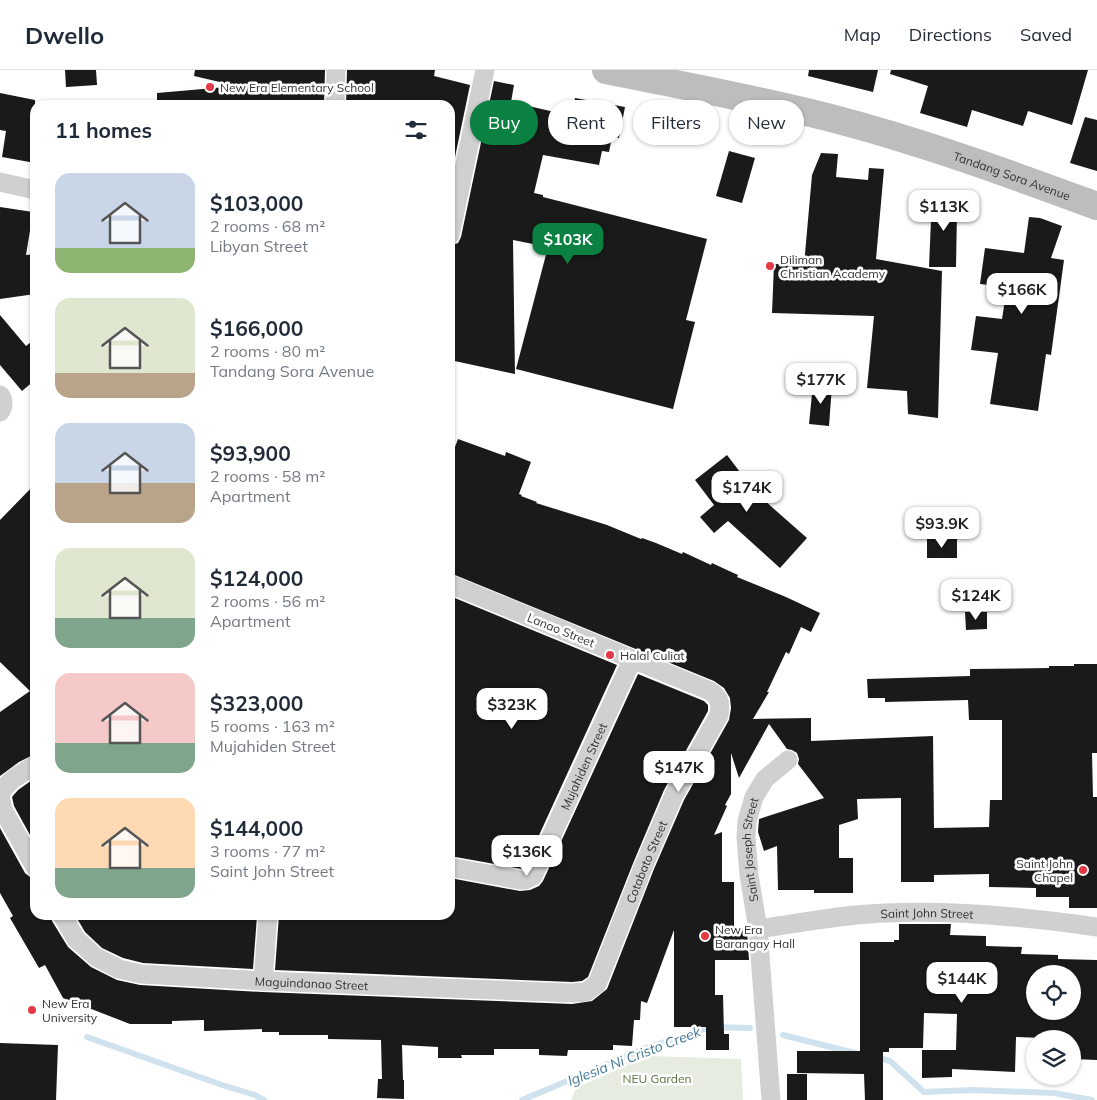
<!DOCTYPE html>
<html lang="en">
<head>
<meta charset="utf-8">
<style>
  :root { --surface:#fff; --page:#f2f2f3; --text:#1f2937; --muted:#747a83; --line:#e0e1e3; --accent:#0b8043 }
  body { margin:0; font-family:Mulish,sans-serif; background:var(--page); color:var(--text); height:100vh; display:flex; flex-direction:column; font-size:19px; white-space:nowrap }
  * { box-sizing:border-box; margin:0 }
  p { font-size:16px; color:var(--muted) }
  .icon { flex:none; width:28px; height:28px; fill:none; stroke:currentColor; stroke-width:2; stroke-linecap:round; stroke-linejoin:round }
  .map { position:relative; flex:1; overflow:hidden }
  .sheet { position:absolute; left:30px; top:30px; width:425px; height:820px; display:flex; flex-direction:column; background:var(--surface); border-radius:15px; box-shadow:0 1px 4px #0004 }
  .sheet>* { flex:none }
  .guide { position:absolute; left:470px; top:30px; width:475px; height:45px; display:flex; gap:10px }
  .controls { position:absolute; left:1026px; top:895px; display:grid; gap:10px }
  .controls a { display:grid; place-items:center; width:55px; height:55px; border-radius:50%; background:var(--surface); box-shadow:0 1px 4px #0004; font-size:25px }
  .price { position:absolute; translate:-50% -42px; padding:0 11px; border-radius:10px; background:#fff; color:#222; font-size:16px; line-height:32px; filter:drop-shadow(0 1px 2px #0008) }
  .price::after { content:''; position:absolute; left:50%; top:30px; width:15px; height:11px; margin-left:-8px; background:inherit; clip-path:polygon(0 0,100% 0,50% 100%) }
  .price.selected { background:var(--accent); color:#fff }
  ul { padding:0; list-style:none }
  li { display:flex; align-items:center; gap:15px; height:125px; padding:0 25px }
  li span { display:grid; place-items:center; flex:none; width:140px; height:100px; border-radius:15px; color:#555 }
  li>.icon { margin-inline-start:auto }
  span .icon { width:60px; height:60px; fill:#fffc; stroke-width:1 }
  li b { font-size:21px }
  h2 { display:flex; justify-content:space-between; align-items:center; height:60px; padding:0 25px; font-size:21px }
  .tag { padding:0 18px; border-radius:22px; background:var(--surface); box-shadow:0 1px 4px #0004; font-size:18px; line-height:45px }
  .tag.selected { background:var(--accent); color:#fff }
  header { display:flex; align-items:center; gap:30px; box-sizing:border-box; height:70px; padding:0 25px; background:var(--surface); border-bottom:1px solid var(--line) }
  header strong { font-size:24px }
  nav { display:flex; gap:28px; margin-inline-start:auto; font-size:18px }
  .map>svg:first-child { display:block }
</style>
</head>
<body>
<header>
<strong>Dwello</strong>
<nav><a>Map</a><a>Directions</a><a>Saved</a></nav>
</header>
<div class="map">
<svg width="1097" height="1030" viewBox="0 0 1097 1030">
  <rect width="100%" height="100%" fill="#fff"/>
  <path fill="#e6ecdf" d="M 647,986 L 741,989 L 743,1030 L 571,1030 L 576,1018 Z"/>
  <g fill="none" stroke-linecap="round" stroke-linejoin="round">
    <g stroke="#cfe2ee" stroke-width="6">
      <path d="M 783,965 L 855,983"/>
      <path d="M 87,967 L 222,1015 L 255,1025 L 264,1030"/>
      <path d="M 875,987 L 890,991 L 924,1022 L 973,1020 L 1054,1023 L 1092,1030"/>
      <path d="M 522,1030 L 646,978 L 711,957 L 750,958"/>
    </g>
  </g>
  <g fill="#1a1a1a" fill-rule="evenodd">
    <path d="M 65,0 L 96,0 L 97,15 L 66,17 Z"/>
    <path d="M 195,0 L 325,0 L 324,35 L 157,35 L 157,23 L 237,16 L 194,6 Z"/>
    <path d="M 347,0 L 435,0 L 434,6 L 470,15 L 450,111 L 450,35 L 346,35 Z"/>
    <path d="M 809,0 L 878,0 L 873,22 L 808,6 Z"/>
    <path d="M 891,0 L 1088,0 L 1072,55 L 1028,41 L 1023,56 L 972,40 L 967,57 L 920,43 L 928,16 L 890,4 Z"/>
    <path d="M 494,11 L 514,15 L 511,32 L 572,46 L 575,28 L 625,37 L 619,68 L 612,67 L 609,82 L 602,81 L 599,95 L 543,85 L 534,123 L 543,125 L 543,127 L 707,169 L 686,250 L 695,252 L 673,339 L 516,299 L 548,177 L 513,170 L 515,304 L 450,290 L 450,176 L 458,173 L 461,167 Z"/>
    <path d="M 0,23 L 35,30 L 35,93 L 2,87 L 6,61 L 0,60 Z"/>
    <path d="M 1085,47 L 1097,50 L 1097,101 L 1070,93 Z"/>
    <path d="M 729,81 L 755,88 L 742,133 L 716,126 Z"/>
    <path d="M 821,83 L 838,84 L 836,107 L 868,110 L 869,98 L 884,99 L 876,189 L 942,201 L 938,348 L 908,344 L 907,321 L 867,318 L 874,246 L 772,243 L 774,194 L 804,195 L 812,105 Z"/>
    <path d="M 936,125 L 960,125 L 959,142 L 957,142 L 956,197 L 929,197 L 931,150 L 935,150 Z"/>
    <path d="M 0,137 L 33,142 L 26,185 L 35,184 L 35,224 L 0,229 Z"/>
    <path d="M 1029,147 L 1040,148 L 1062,156 L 1051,188 L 1064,190 L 1051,285 L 1046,284 L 1038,341 L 990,334 L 998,283 L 971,280 L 976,246 L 1002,249 L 1007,217 L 980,214 L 985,178 L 1024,183 Z"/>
    <path d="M 0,245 L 26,276 L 35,269 L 35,310 L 22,321 L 0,295 Z"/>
    <path d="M 813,314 L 832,316 L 829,356 L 809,354 Z"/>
    <path d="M 458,369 L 505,386 L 506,382 L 531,392 L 519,424 L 522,425 L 521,426 L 537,432 L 536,433 L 607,455 L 641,469 L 642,468 L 656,473 L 682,484 L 683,482 L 711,495 L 712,493 L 727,500 L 738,505 L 737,507 L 786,527 L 820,543 L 811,562 L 801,557 L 789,584 L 786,582 L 767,622 L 769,622 L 753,649 L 811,648 L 811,671 L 933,666 L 934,758 L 989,757 L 990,730 L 1002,730 L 1002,650 L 969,650 L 968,630 L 885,632 L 885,628 L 868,628 L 867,609 L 970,606 L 970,599 L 1049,598 L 1049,596 L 1074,596 L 1074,594 L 1097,594 L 1097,683 L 1092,683 L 1093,727 L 1097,727 L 1097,838 L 1069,838 L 1069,827 L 1036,827 L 1036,818 L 989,817 L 989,804 L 934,805 L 934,812 L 901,812 L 901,728 L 857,729 L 858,749 L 839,755 L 839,788 L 853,788 L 853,823 L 814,823 L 814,820 L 778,820 L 777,776 L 764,781 L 758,762 L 759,749 L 824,728 L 798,694 L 799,689 L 797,683 L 792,680 L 787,679 L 769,654 L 739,708 L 731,683 L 731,724 L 725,735 L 727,736 L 714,765 L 722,762 L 722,812 L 734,812 L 734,859 L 747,859 L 749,890 L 715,890 L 715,925 L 723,925 L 724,964 L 729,964 L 729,980 L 706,980 L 706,957 L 674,957 L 674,860 L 647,933 L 641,931 L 640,950 L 634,950 L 632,976 L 613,975 L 613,980 L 568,980 L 567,986 L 539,985 L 539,979 L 494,979 L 494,985 L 461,985 L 462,988 L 438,988 L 438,977 L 402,975 L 403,1010 L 404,1010 L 404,1029 L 377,1028 L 378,1009 L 382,1009 L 381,970 L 328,969 L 328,965 L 279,965 L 279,962 L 262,962 L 262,959 L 204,961 L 204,950 L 172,951 L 172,954 L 130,954 L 63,928 L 45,895 L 39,898 L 10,848 L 13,846 L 0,823 L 0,758 L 25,803 L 30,807 L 35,808 L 35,845 L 51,845 L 52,851 L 68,877 L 91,897 L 117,910 L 140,915 L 262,922 L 572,934 L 592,931 L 607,919 L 654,799 L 684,730 L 729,650 L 731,638 L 730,628 L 724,618 L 714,611 L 450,503 L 450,390 Z"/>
    <path d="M 727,385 L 743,406 L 740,409 L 807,468 L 780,498 L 728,451 L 714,463 L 700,447 L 714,435 L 695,410 Z"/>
    <path d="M 35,414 L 35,684 L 19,692 L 0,706 L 0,642 L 30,621 L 0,592 L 0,450 Z"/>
    <rect x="927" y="469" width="30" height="19"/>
    <path d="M 450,526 L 617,595 L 524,798 L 522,799 L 450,786 Z"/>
    <path d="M 965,542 L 987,542 L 987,559 L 966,560 Z"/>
    <path d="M 638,604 L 704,631 L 708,635 L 708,641 L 664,720 L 634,791 L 588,907 L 582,911 L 572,912 L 275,900 L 279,845 L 450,845 L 450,808 L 520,821 L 530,820 L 539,816 L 543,811 Z"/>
    <path d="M 35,708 L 35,774 L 14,736 L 12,727 L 18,720 Z"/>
    <path d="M 75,845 L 257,846 L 253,899 L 143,893 L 123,888 L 102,878 L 85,862 Z"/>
    <path d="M 899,854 L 951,854 L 950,865 L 986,866 L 986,876 L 1022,877 L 1021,884 L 1058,885 L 1058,889 L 1097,890 L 1097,990 L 1072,989 L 1072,969 L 1016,967 L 1015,1002 L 952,999 L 952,1007 L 922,1008 L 922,980 L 956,980 L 957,944 L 924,943 L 923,978 L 889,978 L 889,982 L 883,982 L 883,1030 L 865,1030 L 864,1004 L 797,1003 L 797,981 L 860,981 L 860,872 L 894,872 L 894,870 L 899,870 ZM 1035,904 L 1072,904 L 1072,941 L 1035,941 Z"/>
    <path d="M 0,973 L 58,975 L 56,1030 L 0,1030 Z"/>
    <rect x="787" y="1004" width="20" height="26"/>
  </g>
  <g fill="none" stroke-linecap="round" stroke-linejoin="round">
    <g stroke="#d0d0d0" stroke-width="19">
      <path d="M 335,35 L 336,0"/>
      <path d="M 0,112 L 35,120"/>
      <path d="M 450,165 L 485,0"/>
      <path d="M 0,325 C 4,329 4,337 0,342"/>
      <path d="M 0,724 C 8,710 21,704 35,695"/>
      <path d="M 0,726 L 3,740 L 35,797"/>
      <path id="s1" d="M 450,797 L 520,810 L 525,810 L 533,806 L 632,590"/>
      <path id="s2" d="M 62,845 L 76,869 L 96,887 L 119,899 L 141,904 L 263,911 L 572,923 L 586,922 L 597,914 L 644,795 L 674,725 L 719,645 C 721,633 720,628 710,621 L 450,514"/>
      <path id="s3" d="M 758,859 C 801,853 844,844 887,843 C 957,840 1028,847 1097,857"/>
      <path d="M 263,911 L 268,845"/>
      <path id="s4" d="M 771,1030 L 758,859 L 749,805 L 746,767 L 747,751 L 754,727 L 765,709 L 788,690"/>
    </g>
    <path stroke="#bdbdbd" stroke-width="28" id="s5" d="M 606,0 C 684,16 764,30 842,51 C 928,74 1013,105 1097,136"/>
  </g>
  <g fill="#e63946" stroke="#fff" stroke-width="2">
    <circle cx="210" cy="17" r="5"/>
    <circle cx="770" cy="196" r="5"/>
    <circle cx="610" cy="585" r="5"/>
    <circle cx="1083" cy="800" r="5"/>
    <circle cx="705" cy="866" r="5"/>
    <circle cx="32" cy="940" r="5"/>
  </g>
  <g text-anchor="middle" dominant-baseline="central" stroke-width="5" stroke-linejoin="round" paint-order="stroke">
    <g font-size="12" fill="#333" stroke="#fff" text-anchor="start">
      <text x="220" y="17">New Era Elementary School</text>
      <text x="780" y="189">Diliman<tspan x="780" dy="14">Christian Academy</tspan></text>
      <text x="620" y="585">Halal Culiat</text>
      <text x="1073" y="793" text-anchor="end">Saint John<tspan x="1073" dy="14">Chapel</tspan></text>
      <text x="715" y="859">New Era<tspan x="715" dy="14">Barangay Hall</tspan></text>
      <text x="42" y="933">New Era<tspan x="42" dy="14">University</tspan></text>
    </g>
    <g font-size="12" fill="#333" stroke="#fff">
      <text stroke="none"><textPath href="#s5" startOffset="420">Tandang Sora Avenue</textPath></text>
      <text transform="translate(561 560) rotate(22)">Lanao Street</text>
      <text stroke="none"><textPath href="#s1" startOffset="206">Mujahiden Street</textPath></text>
      <text stroke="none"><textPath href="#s4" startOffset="252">Saint Joseph Street</textPath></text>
      <text stroke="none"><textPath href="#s2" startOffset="694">Cotabato Street</textPath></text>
      <text stroke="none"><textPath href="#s3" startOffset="170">Saint John Street</textPath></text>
      <text stroke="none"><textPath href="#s2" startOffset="274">Maguindanao Street</textPath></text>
    </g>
    <g font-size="12" fill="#56703f" stroke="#fff">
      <text x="657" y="1008">NEU Garden</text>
    </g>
    <g font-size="14" font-style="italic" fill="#3f7597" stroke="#fff">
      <text transform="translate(634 986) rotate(-21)">Iglesia Ni Cristo Creek</text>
    </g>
  </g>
</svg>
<div class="controls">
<a><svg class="icon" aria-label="locate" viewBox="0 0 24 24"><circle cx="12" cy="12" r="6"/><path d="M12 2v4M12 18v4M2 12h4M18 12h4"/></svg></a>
<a><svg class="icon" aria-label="layers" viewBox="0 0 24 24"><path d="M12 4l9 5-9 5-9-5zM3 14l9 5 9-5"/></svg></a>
</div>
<b class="price" style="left:944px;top:162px">$113K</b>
<b class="price selected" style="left:568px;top:195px">$103K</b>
<b class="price" style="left:1022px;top:245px">$166K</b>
<b class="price" style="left:821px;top:335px">$177K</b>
<b class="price" style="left:747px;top:443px">$174K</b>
<b class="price" style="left:942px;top:479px">$93.9K</b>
<b class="price" style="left:976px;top:551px">$124K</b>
<b class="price" style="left:512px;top:660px">$323K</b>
<b class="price" style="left:679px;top:723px">$147K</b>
<b class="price" style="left:527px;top:807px">$136K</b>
<b class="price" style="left:962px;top:934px">$144K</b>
<div class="guide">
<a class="tag selected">Buy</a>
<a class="tag">Rent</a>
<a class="tag">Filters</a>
<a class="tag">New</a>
</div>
<section class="sheet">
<h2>11 homes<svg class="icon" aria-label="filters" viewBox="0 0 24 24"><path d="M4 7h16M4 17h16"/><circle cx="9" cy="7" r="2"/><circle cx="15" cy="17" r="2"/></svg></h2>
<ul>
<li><span style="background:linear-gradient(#c9d6e8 75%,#8fb573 0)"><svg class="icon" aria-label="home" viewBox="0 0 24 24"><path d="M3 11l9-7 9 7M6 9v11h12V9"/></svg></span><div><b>$103,000</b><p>2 rooms · 68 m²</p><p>Libyan Street</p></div></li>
<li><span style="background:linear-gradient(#dfe7d0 75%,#b9a48a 0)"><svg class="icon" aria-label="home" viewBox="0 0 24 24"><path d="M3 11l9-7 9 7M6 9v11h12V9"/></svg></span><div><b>$166,000</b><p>2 rooms · 80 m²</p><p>Tandang Sora Avenue</p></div></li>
<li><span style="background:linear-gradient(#c9d6e8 60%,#b9a48a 0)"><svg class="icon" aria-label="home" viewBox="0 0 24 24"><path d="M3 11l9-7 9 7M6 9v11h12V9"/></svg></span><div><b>$93,900</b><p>2 rooms · 58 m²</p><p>Apartment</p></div></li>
<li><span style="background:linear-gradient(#dfe7d0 70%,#7fa58c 0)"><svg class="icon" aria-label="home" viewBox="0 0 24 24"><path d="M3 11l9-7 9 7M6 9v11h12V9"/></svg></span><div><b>$124,000</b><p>2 rooms · 56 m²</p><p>Apartment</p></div></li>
<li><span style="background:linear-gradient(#f6c9c9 70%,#7fa58c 0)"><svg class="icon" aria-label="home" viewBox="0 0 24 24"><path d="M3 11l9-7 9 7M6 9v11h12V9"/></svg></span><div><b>$323,000</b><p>5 rooms · 163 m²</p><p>Mujahiden Street</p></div></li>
<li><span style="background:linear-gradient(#ffd9b3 70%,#7fa58c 0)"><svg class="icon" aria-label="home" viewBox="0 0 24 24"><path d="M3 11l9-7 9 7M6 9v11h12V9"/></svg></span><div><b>$144,000</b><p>3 rooms · 77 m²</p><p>Saint John Street</p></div></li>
</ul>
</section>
</div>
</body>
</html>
